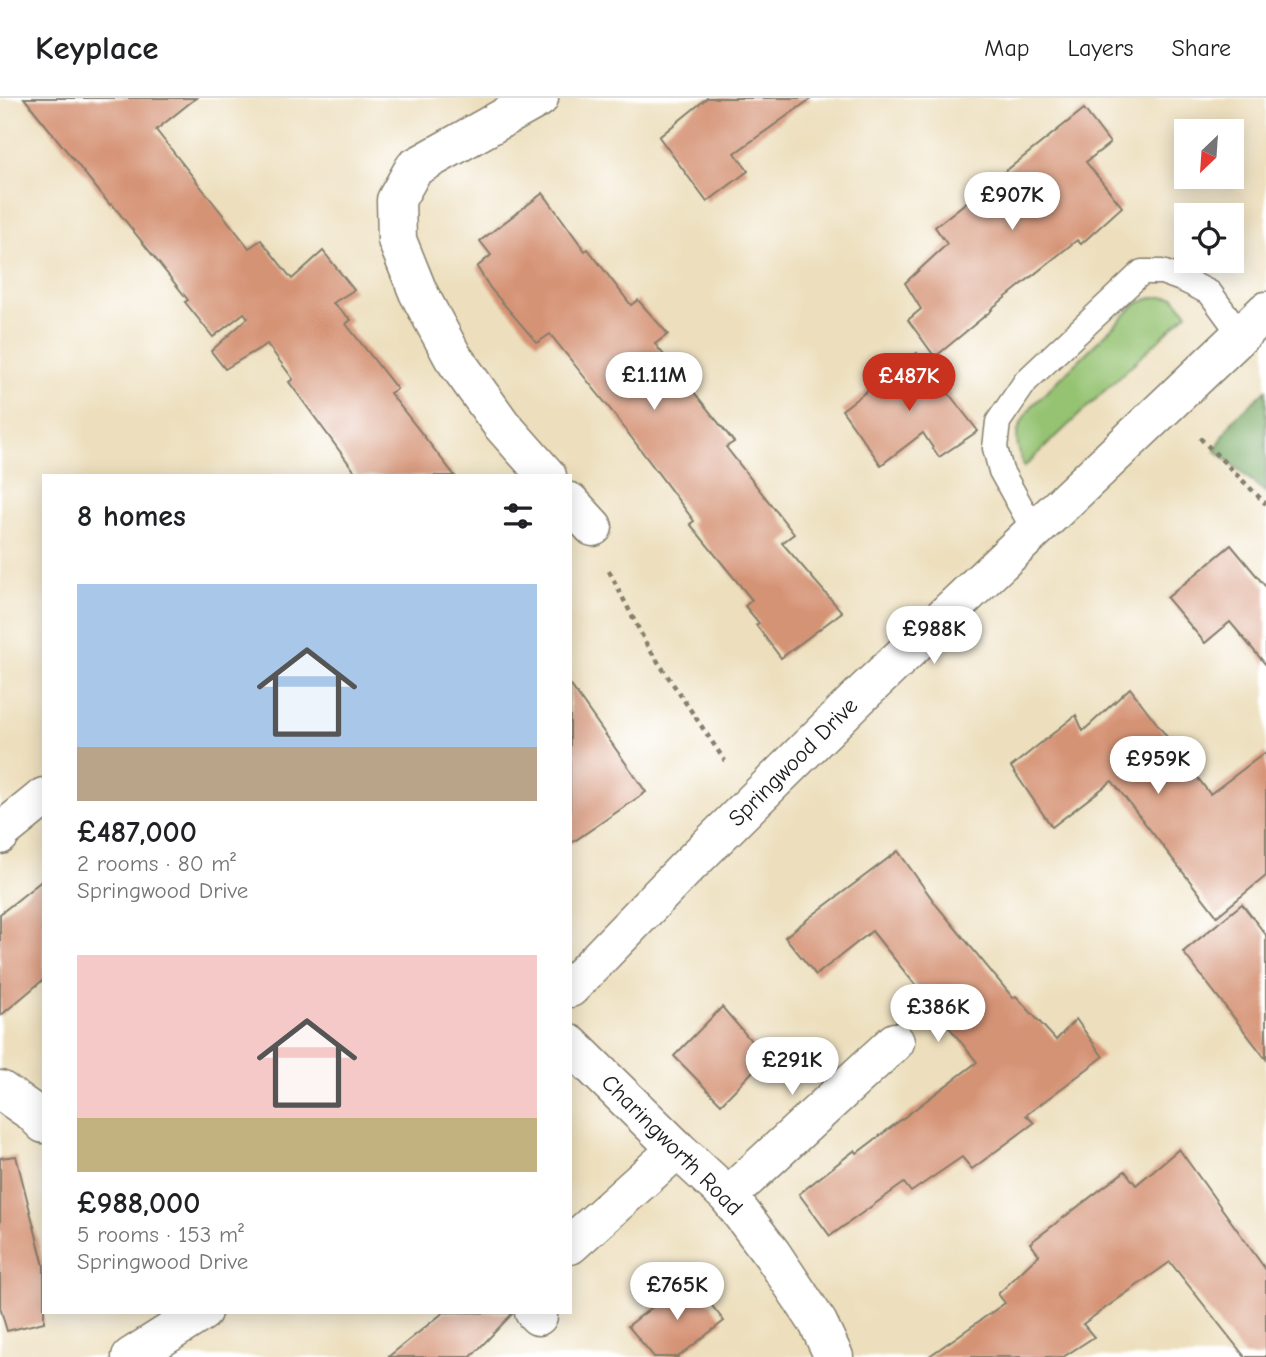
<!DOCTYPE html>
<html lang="en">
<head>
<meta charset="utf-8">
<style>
  :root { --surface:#fff; --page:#f6f6f6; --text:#202124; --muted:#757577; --line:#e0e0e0; --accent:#c8321e }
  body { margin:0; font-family:"Comic Neue",sans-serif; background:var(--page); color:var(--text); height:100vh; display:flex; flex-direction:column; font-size:26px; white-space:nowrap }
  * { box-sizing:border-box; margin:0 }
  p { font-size:23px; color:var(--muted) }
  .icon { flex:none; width:38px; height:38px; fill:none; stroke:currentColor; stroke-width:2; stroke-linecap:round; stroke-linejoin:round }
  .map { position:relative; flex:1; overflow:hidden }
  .details { position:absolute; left:42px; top:376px; width:530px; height:840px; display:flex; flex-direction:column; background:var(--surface); border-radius:0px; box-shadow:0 4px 18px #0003 }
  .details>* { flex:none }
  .needle { width:46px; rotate:205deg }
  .buttons { position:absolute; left:1174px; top:21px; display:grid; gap:14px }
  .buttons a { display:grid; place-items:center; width:70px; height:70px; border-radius:0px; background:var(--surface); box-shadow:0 4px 18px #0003; font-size:35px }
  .price { position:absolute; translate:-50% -60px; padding:0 16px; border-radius:24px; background:#fff; color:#222; font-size:23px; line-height:46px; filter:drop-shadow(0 2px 4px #0008) }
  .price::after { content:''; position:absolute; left:50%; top:42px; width:21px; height:16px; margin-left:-10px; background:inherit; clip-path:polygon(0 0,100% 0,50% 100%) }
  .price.current { background:var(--accent); color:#fff }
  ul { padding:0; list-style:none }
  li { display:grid; align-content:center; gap:14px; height:371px; padding:0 35px }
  li span { display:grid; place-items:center; height:217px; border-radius:0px; color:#555 }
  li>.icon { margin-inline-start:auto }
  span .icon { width:126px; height:126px; fill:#fffc; stroke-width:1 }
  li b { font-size:30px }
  h2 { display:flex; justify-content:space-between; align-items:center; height:84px; padding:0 35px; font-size:30px }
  header { display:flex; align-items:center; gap:42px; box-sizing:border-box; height:98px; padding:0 35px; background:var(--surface); border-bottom:2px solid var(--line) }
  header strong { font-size:33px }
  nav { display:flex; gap:38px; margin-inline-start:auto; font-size:24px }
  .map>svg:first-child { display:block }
</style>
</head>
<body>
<header>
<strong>Keyplace</strong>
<nav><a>Map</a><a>Layers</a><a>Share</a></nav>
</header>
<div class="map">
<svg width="1266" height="1259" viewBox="0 0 1266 1259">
  <rect width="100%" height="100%" fill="#fff"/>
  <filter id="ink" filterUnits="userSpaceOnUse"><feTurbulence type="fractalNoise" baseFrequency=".0143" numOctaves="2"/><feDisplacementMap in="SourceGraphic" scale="14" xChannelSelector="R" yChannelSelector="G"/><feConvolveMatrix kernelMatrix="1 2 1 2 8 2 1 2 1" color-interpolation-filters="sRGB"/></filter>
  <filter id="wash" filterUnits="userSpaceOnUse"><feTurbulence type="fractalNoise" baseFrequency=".00686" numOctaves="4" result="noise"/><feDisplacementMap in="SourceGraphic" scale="28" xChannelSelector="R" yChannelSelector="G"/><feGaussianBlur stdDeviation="1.57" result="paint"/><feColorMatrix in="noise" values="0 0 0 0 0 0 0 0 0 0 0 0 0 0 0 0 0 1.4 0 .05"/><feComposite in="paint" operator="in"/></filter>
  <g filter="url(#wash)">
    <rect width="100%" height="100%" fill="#eddfbd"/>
    <path fill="#95c372" stroke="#587047" stroke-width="2" d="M 1154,199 L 1174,199 L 1187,215 L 1024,369 C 1014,338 1013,335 1032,308 L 1136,206 Z"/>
    <path fill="#78a964" stroke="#4a6240" stroke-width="2" d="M 1266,292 L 1266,395 L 1215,352 L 1233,322 Z"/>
    <g id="blocks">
      <g fill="#d59375">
        <path d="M 24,0 L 196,0 L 156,32 L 249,150 L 261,142 L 292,181 L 323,153 L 354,192 L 333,205 L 351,222 L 346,226 L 397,291 L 390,295 L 455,378 L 358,378 L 289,284 L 293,281 L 267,246 L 225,271 L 211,253 L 248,220 L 244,215 L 213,239 L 185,204 L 188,202 L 112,106 L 110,107 Z"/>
        <path d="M 707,0 L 812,0 L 735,55 L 748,73 L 707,104 L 659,39 Z"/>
        <path d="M 1084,11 L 1110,45 L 1086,64 L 1122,109 L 1081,146 L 1077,142 L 991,211 L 992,212 L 935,259 L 908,222 L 921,211 L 905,185 L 947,146 L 935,129 Z"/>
        <path d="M 543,95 L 585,153 L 588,151 L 631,207 L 638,202 L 668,236 L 655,246 L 734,344 L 726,349 L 794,436 L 782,445 L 842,514 L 781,560 L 756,527 L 759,525 L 745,508 L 752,502 L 690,426 L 694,423 L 610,311 L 550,236 L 537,245 L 490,190 L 477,169 L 491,157 L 480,143 Z"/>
        <path d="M 917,255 L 978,333 L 939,359 L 923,335 L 881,367 L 842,312 Z"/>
        <path d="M 1231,447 L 1266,489 L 1266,567 L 1230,524 L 1205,545 L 1167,500 Z"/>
        <path d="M 570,586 L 646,694 L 570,746 Z"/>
        <path d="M 1130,590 L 1210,696 L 1266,654 L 1266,778 L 1217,818 L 1112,683 L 1052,729 L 1011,669 L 1076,617 L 1083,633 Z"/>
        <path d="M 898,753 L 937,808 L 1013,900 L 1016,898 L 1056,942 L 1076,921 L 1103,959 L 1026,1017 L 1034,1025 L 972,1071 L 962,1059 L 911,1094 L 904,1085 L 830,1138 L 799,1096 L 855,1052 L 857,1055 L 977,964 L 872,833 L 816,877 L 785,839 L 814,816 Z"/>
        <path d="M 44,781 L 44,881 L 0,918 L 0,816 Z"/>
        <path d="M 1242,806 L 1266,837 L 1266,961 L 1183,854 Z"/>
        <path d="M 722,909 L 766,960 L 721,1006 L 674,958 Z"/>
        <path d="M 1179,1051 L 1266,1172 L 1266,1259 L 1245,1259 L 1170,1164 L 1083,1226 L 1094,1239 L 1063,1259 L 928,1259 L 1005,1205 L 998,1196 L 1039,1157 L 1030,1145 L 1125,1073 L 1136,1087 Z"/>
        <path d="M 16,1058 L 44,1168 L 44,1224 L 7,1233 L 0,1209 L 0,1060 Z"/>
        <path d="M 690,1180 L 724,1223 L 678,1259 L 654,1259 L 628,1228 Z"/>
        <path d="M 444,1214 L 513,1215 L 471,1259 L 388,1259 Z"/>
      </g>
    </g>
  </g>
  <g filter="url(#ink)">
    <use href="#blocks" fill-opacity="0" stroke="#847e6c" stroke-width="2"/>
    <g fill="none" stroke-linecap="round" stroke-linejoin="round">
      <defs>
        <path id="service" d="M 1034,432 L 1001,373 L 995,350 L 998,324 L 1026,283 L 1142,174 L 1162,174 L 1184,182 L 1210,195 L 1240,236"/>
        <g id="minor">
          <path d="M 539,0 L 414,70 L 396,102 L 397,142 L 418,194 L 453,259 L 501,326 L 547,378"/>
          <path d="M 570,404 L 593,429"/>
          <path d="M 0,737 L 2,733 L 44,699"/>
          <path d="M 570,946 L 677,1051 L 728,1098 L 772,1156 L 818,1225 L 834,1259"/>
          <path d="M 0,992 L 32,1014 L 44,1026"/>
          <path d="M 728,1098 L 895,944"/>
          <path d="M 570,1147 L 677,1051"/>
          <path d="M 534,1214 L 538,1218"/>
        </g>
        <g id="tertiary">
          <path d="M 570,890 L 684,772 L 860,598 L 1266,213"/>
          <path d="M 131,1259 L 202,1214"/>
        </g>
      </defs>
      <use href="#service" stroke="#847e6c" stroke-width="27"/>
      <use href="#minor" stroke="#847e6c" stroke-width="41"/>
      <use href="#tertiary" stroke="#847e6c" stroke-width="41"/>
      <g stroke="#847e6c" stroke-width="4.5" stroke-dasharray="5 5" stroke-linecap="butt">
        <path d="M 1200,340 L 1266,406"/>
        <path d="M 609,473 L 648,549 L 725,663"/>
      </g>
      <use href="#service" stroke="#fff" stroke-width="24"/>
      <use href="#minor" stroke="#fff" stroke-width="38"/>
      <use href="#tertiary" stroke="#fff" stroke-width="38"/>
    </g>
  </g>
  <g text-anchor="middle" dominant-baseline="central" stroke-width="5" stroke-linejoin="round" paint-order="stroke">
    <g font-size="23" fill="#1c1c1c" stroke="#fff">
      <text transform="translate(793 664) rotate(-45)">Springwood Drive</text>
      <text transform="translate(672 1047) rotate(45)">Charingworth Road</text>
    </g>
  </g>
</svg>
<div class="buttons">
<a><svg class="needle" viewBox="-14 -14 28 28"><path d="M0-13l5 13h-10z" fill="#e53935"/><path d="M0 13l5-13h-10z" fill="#757577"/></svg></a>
<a><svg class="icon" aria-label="locate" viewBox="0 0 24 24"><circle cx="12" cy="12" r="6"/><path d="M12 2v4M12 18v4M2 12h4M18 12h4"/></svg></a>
</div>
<b class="price" style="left:1012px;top:134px">£907K</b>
<b class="price" style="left:654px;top:314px">£1.11M</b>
<b class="price current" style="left:909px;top:315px">£487K</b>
<b class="price" style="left:934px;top:568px">£988K</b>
<b class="price" style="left:1158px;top:698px">£959K</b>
<b class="price" style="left:938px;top:946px">£386K</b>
<b class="price" style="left:792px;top:999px">£291K</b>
<b class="price" style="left:677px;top:1224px">£765K</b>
<section class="details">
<h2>8 homes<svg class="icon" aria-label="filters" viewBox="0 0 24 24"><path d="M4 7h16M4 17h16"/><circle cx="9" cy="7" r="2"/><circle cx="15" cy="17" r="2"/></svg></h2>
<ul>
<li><span style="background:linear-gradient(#a9c7e8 75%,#b9a48a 0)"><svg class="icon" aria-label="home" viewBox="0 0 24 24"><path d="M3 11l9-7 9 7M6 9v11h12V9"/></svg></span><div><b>£487,000</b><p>2 rooms · 80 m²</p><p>Springwood Drive</p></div></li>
<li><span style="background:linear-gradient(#f6c9c9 75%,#c2b280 0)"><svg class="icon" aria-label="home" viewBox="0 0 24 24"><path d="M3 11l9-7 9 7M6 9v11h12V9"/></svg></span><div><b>£988,000</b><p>5 rooms · 153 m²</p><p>Springwood Drive</p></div></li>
</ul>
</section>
</div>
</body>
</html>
